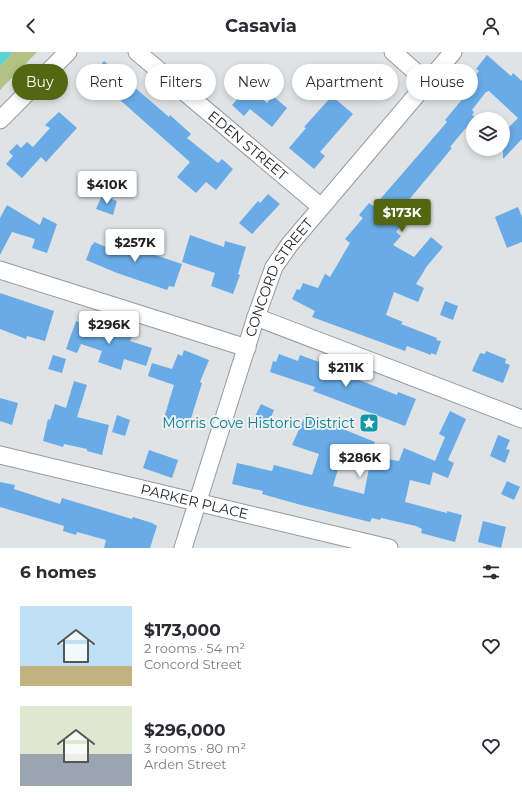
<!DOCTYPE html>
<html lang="en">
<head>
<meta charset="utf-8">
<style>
  :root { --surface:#fff; --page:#f7f7f7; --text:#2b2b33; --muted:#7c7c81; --accent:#536612 }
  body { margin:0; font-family:Montserrat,sans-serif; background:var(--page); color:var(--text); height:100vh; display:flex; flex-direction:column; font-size:15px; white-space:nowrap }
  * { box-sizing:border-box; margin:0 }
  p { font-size:13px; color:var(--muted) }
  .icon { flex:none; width:22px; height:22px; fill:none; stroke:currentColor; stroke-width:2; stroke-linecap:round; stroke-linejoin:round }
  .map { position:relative; height:496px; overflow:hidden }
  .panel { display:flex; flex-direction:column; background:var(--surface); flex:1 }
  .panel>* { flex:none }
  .top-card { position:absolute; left:12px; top:12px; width:498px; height:36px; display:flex; gap:8px }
  .tools { position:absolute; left:466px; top:60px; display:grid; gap:8px }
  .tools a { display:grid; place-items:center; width:44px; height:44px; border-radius:50%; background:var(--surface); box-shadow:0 2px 6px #0003; font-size:20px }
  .price { position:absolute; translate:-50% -34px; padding:0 9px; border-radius:4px; background:#fff; color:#222; font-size:13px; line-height:26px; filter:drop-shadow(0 1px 2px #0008) }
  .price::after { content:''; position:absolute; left:50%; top:24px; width:12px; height:9px; margin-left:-6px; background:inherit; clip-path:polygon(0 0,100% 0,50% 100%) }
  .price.active { background:var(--accent); color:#fff }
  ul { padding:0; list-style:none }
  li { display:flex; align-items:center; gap:12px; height:100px; padding:0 20px }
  li span { display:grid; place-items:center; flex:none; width:112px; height:80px; border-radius:0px; color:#555 }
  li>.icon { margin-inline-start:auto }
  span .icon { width:48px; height:48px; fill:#fffc; stroke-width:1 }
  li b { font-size:17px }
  h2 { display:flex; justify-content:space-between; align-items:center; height:48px; padding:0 20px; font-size:17px }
  .tag { padding:0 14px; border-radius:18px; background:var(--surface); box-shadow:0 2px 6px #0003; font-size:14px; line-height:36px }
  .tag.active { background:var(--accent); color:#fff }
  header { display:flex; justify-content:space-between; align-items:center; height:52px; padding:0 20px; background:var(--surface); font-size:18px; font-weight:700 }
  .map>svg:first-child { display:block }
</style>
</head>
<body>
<header><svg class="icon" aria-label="back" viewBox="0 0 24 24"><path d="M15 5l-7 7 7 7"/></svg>Casavia<svg class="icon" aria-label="person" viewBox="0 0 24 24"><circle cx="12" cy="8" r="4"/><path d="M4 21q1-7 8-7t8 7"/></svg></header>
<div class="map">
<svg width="522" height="496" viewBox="0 0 522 496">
  <rect width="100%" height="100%" fill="#e0e3e5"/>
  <path fill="#b2c386" d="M 13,0 L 37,0 L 0,38 L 0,14 Z"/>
  <path fill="#57d5d7" d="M 0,0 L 13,0 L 0,14 Z"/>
  <g fill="#68abe6" fill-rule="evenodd">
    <path d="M 487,3 L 511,24 L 513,21 L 522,29 L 522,87 L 503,107 L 503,81 L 518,66 L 489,39 L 486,40 L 472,58 L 474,60 L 472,63 L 475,65 L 450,95 L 452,96 L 393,167 L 401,174 L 396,180 L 401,184 L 393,193 L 414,205 L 431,185 L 443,195 L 427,214 L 416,232 L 424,236 L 418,250 L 394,240 L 386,263 L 403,270 L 401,272 L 437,286 L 436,288 L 441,289 L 436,303 L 431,301 L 431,303 L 407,294 L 405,299 L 312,265 L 315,259 L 292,247 L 297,237 L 300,238 L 303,231 L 318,236 L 325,222 L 330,225 L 350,191 L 345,187 L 363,166 L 359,163 L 369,151 L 373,154 L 376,152 L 447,70 L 445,68 L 465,44 L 464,42 L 474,30 L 471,28 L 479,19 L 476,17 Z"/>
    <path d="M 104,9 L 169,65 L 170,63 L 191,82 L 187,86 L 218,111 L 222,107 L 233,117 L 216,138 L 206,130 L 196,141 L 177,125 L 190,110 L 120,48 L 122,46 L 93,22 Z"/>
    <path d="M 368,12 L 376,18 L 378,16 L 391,27 L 379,42 L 365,31 L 367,28 L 360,22 Z"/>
    <path d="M 249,34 L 267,51 L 273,44 L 287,56 L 272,75 L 250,57 L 244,64 L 232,53 Z"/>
    <path d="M 332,44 L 353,62 L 320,100 L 325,104 L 314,117 L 289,96 L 306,76 L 304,75 Z"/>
    <path d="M 59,60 L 77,76 L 46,110 L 41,105 L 22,126 L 6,112 L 13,104 L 9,100 L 17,92 L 21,96 L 27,90 L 33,95 L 50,76 L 45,73 Z"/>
    <path d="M 268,142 L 280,152 L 252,182 L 239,171 L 258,149 L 260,151 Z"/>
    <path d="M 102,143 L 117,149 L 113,163 L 96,157 Z"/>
    <path d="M 7,153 L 40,173 L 43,165 L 57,172 L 47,201 L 32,196 L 35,187 L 12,180 L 0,203 L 0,166 Z"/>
    <path d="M 518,155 L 522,165 L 522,190 L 507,196 L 495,165 Z"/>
    <path d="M 110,183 L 150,198 L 149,201 L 182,212 L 174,235 L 169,234 L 167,238 L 117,221 L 86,208 L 92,192 L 93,193 L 94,190 L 106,195 Z"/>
    <path d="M 190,183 L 224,195 L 225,189 L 246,195 L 238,222 L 240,223 L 233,242 L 211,234 L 215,221 L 182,210 Z"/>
    <path d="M 0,241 L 54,259 L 45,289 L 27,284 L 26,287 L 0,277 Z"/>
    <path d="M 445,249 L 458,254 L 453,268 L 440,263 Z"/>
    <path d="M 76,269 L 108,281 L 110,275 L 133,282 L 130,289 L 152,296 L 146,314 L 124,307 L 121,318 L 98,310 L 102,299 L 81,292 L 77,301 L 66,297 Z"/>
    <path d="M 184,298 L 209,308 L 200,330 L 202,331 L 189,373 L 164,366 L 174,333 L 148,324 L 152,311 L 172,317 L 178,302 L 182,304 Z"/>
    <path d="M 486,299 L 506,307 L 505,311 L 510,313 L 503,331 L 472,319 L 480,301 L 485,302 Z"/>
    <path d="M 279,302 L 298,309 L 300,303 L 360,325 L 359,328 L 397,343 L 398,340 L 416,347 L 405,374 L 313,339 L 315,335 L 270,320 L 273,309 L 276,310 Z"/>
    <path d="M 53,303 L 66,307 L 62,321 L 48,317 Z"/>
    <path d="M 74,329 L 87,333 L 77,365 L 109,373 L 102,403 L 87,399 L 87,397 L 64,392 L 63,395 L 43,389 L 48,367 L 50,368 L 55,352 L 66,356 Z"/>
    <path d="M 0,346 L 18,351 L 12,373 L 0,369 Z"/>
    <path d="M 261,352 L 274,358 L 269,370 L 255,364 Z"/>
    <path d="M 450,359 L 466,367 L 448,408 L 454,411 L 448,426 L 433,420 L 430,433 L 410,428 L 405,450 L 447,461 L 447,459 L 462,463 L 455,490 L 421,481 L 422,477 L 416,474 L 381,466 L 380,468 L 372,466 L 370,470 L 301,453 L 262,442 L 263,439 L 232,432 L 237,411 L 272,419 L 274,413 L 312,423 L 319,402 L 292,393 L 306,362 L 375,390 L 369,404 L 399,409 L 404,396 L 435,409 L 445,385 L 439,382 ZM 340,410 L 369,416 L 364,442 L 333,434 Z"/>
    <path d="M 117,363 L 130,368 L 125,384 L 112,380 Z"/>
    <path d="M 498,383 L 510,388 L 506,397 L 510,398 L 505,411 L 490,404 Z"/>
    <path d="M 149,398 L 178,408 L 172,426 L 143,416 Z"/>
    <path d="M 507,429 L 520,435 L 514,448 L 501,442 Z"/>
    <path d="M 0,430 L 15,433 L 14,437 L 60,452 L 62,446 L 132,467 L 133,465 L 152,471 L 157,474 L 150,496 L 104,496 L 106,488 L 77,480 L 76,483 L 63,479 L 64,474 L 0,455 Z"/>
    <path d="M 483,469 L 506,475 L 501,496 L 478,490 Z"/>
  </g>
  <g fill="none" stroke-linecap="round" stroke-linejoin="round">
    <defs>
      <g id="street">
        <path id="s1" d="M 137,0 L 321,155"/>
        <path d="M 393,0 L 427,30"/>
        <path d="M 0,68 L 68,0"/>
        <path d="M 0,218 L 247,296"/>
        <path d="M 256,265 L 522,367"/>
        <path id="s2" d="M 0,403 L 389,496"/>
        <path id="s3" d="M 183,496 L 256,265 L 274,215 L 290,192 L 453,0"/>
      </g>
    </defs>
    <use href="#street" stroke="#97999b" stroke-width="19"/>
    <use href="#street" stroke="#fff" stroke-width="17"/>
  </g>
  <defs>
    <symbol id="sight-square" viewBox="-11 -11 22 22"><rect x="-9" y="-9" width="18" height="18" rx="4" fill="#0f9aa8" stroke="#eef0f2"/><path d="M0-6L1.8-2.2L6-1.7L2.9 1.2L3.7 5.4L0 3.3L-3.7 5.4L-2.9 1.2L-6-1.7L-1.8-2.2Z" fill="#fff"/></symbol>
  </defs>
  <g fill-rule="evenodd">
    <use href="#sight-square" x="358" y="360" width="22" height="22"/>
  </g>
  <g text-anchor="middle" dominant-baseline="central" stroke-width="4" stroke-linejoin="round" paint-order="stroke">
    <g font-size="14" fill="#272829" stroke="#eef0f2">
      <text stroke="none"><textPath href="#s1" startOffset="145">EDEN STREET</textPath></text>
      <text stroke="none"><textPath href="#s3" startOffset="288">CONCORD STREET</textPath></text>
      <text stroke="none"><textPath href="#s2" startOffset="200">PARKER PLACE</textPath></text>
    </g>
    <g font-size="14" fill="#0d838f" stroke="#eef0f2" text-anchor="end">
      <text x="355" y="371">Morris Cove Historic District</text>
    </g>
  </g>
</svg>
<div class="tools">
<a><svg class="icon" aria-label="layers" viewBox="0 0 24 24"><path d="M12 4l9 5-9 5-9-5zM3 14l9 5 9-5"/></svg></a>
</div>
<b class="price" style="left:107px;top:153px">$410K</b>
<b class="price active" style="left:402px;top:181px">$173K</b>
<b class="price" style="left:135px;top:211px">$257K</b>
<b class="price" style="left:109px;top:293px">$296K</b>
<b class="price" style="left:346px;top:336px">$211K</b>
<b class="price" style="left:360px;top:426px">$286K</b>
<div class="top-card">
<a class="tag active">Buy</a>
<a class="tag">Rent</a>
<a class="tag">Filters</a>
<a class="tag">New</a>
<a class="tag">Apartment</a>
<a class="tag">House</a>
</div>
</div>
<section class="panel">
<h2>6 homes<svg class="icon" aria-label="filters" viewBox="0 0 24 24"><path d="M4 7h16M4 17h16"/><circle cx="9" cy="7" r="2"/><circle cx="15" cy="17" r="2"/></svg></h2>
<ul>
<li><span style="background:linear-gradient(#bfe0f5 75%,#c2b280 0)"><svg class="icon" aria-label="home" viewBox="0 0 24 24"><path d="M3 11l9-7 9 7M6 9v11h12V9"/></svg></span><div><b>$173,000</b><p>2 rooms · 54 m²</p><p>Concord Street</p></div><svg class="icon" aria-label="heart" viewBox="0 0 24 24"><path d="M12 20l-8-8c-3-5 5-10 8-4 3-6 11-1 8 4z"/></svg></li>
<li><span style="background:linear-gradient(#dfe7d0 60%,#9aa5b1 0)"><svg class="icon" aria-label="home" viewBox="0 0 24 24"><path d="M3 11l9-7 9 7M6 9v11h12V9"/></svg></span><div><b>$296,000</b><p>3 rooms · 80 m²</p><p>Arden Street</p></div><svg class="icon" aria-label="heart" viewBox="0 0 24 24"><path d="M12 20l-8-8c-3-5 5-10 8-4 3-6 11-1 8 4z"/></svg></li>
</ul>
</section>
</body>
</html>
